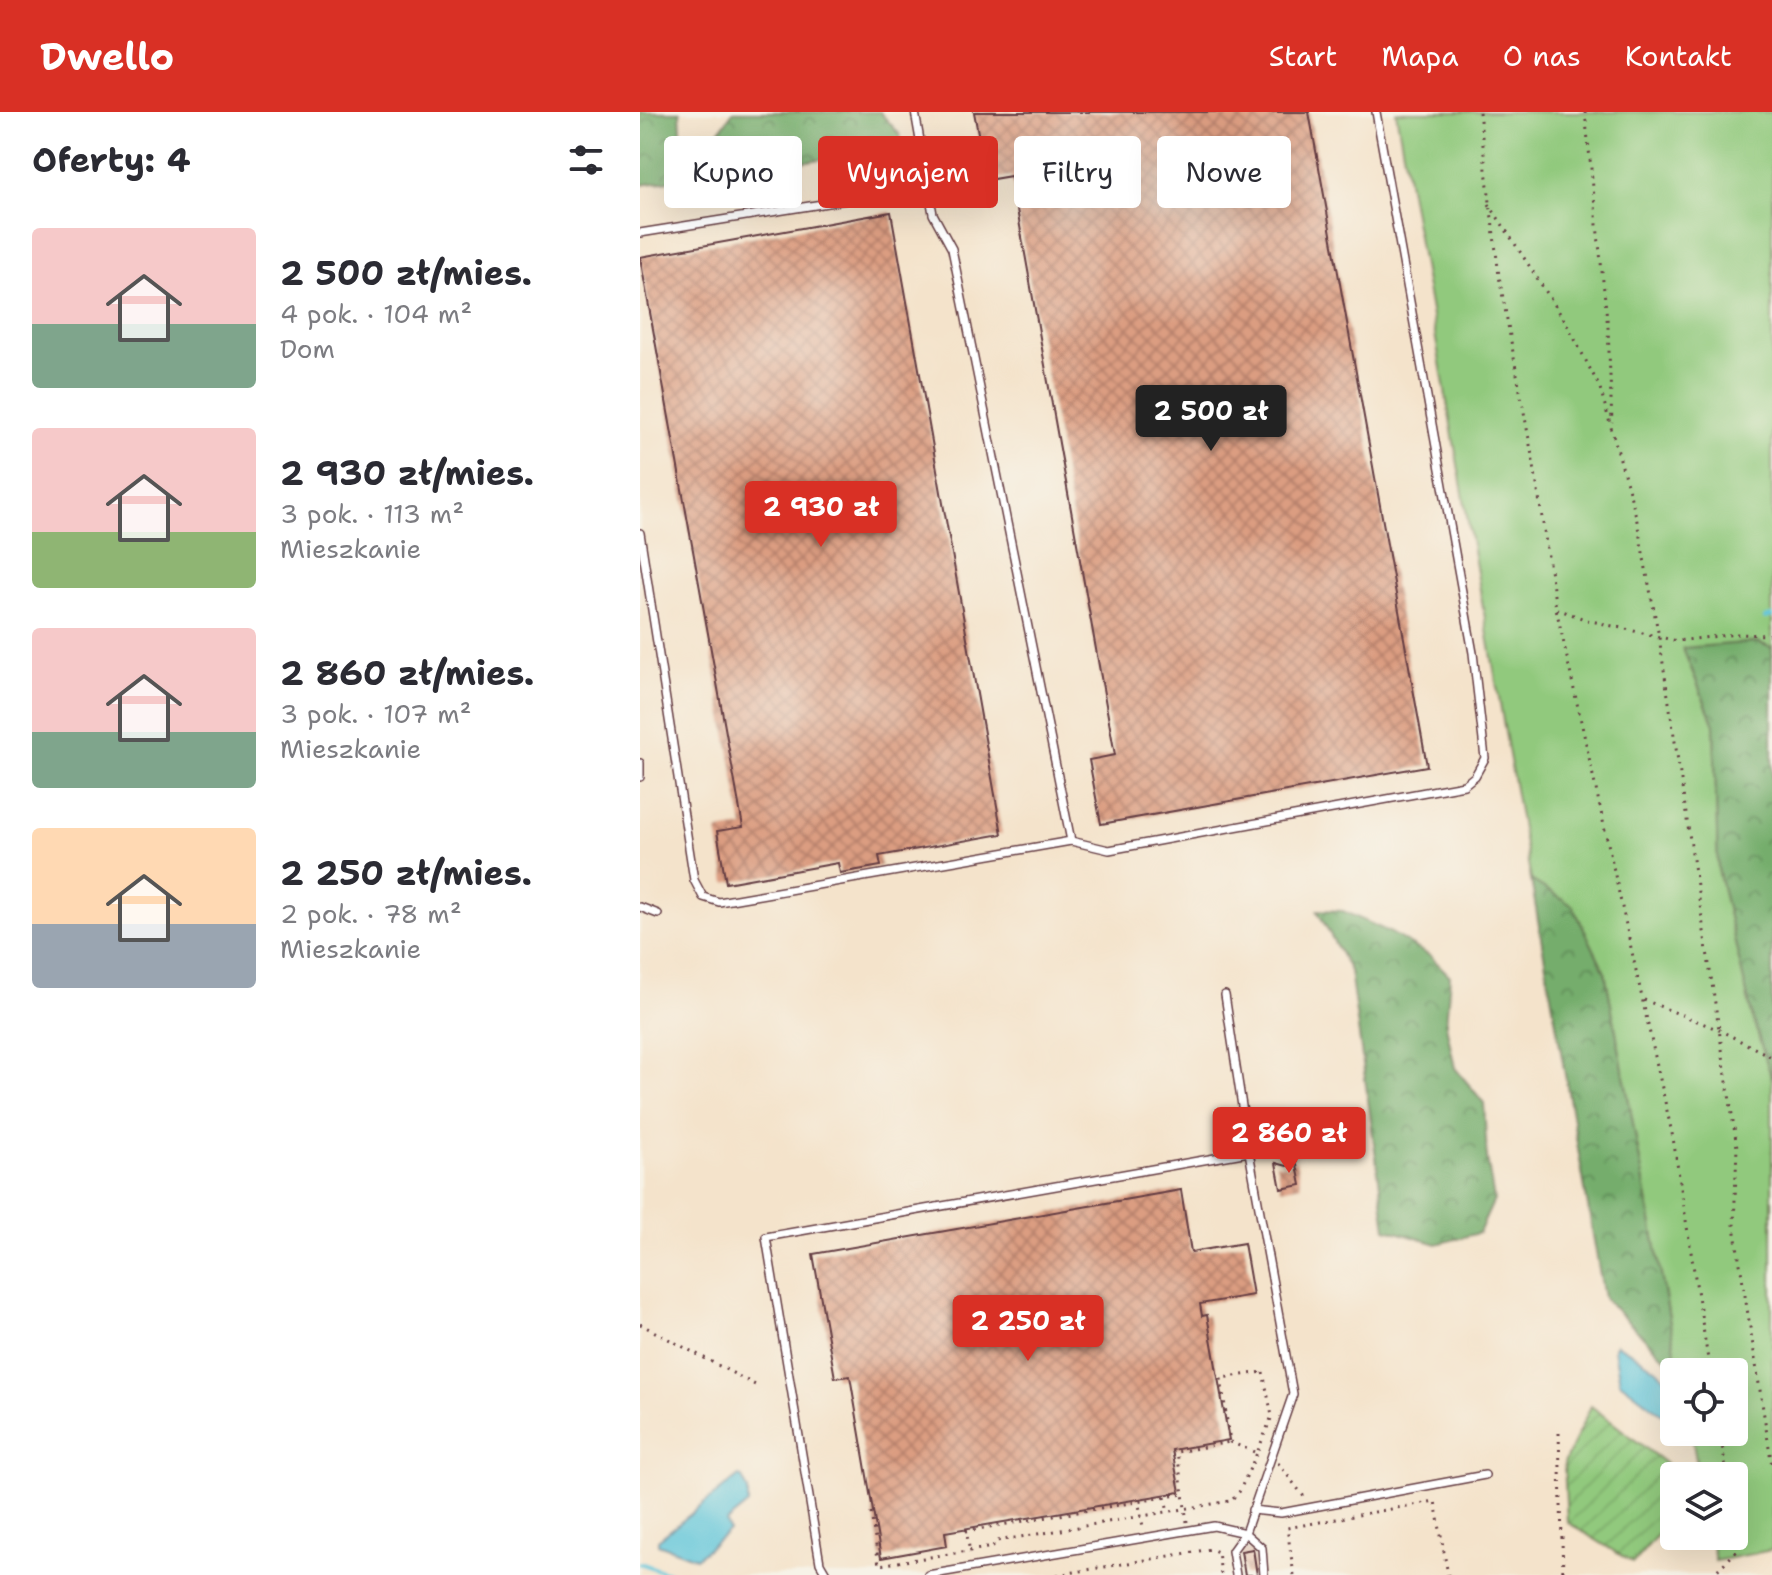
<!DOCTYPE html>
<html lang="pl">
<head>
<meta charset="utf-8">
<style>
  :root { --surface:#fff; --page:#f2f2f3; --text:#2b2b33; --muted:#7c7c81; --accent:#d93025 }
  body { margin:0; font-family:"Shantell Sans",sans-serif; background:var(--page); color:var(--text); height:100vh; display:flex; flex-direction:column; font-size:30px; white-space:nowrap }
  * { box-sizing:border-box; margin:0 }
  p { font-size:26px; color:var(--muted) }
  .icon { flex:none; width:44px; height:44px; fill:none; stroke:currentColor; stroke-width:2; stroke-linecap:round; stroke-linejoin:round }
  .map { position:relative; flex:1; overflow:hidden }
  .drawer { display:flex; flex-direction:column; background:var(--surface); width:640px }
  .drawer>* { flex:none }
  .top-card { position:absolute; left:24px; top:24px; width:760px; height:72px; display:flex; gap:16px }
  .fabs { position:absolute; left:1020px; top:1246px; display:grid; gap:16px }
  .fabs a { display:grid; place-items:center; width:88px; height:88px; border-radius:8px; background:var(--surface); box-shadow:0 8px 32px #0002; font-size:40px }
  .price { position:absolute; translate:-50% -68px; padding:0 18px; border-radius:8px; background:var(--accent); color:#fff; font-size:26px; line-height:52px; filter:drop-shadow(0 2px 4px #0008) }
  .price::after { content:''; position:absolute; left:50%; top:48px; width:24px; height:18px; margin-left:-12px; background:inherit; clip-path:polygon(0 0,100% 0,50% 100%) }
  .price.on { background:#222; color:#fff }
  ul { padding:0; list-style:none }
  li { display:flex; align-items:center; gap:24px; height:200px; padding:0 32px }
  li span { display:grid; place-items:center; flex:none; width:224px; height:160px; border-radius:8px; color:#555 }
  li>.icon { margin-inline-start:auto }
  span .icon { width:96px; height:96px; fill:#fffc; stroke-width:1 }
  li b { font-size:34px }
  h2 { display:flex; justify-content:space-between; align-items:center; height:96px; padding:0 32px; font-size:34px }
  .pill { padding:0 28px; border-radius:8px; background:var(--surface); box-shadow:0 8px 32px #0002; font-size:28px; line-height:72px }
  .pill.on { background:var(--accent); color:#fff }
  header { display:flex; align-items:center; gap:48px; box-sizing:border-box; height:112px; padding:0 40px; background:var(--accent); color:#fff }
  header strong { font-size:38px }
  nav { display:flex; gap:44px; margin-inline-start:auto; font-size:28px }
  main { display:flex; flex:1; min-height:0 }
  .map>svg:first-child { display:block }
</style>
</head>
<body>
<header>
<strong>Dwello</strong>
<nav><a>Start</a><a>Mapa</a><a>O nas</a><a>Kontakt</a></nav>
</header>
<main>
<section class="drawer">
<h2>Oferty: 4<svg class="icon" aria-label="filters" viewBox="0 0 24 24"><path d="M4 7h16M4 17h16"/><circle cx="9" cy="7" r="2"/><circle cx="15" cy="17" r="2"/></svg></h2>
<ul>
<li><span style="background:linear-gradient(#f6c9c9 60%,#7fa58c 0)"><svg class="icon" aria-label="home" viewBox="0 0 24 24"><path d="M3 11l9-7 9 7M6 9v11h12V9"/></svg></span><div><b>2 500 zł/mies.</b><p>4 pok. · 104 m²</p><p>Dom</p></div></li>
<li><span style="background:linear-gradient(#f6c9c9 65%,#8fb573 0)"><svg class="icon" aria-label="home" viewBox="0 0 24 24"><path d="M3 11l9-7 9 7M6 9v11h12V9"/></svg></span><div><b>2 930 zł/mies.</b><p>3 pok. · 113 m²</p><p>Mieszkanie</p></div></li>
<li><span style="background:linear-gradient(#f6c9c9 65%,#7fa58c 0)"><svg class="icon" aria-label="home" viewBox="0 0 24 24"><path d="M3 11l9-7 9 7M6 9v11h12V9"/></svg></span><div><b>2 860 zł/mies.</b><p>3 pok. · 107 m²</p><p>Mieszkanie</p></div></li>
<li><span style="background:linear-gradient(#ffd9b3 60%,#9aa5b1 0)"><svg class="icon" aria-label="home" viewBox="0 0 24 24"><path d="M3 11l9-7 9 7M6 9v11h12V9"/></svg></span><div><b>2 250 zł/mies.</b><p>2 pok. · 78 m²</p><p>Mieszkanie</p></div></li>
</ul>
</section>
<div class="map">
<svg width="1132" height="1463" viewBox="0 0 1132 1463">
  <defs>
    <pattern id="forest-crowns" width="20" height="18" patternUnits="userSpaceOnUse" patternTransform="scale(2)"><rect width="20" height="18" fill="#74ad6c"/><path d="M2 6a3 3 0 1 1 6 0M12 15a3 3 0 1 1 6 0" fill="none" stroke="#618c59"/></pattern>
    <pattern id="garden-furrows" width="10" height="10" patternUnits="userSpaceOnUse" patternTransform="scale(2)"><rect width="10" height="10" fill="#91c97d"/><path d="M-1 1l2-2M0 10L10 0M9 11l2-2" fill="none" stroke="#7fac6c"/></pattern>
    <pattern id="building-cross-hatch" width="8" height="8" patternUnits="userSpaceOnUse" patternTransform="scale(2)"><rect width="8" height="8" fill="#db9d81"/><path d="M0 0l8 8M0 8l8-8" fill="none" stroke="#b47f6a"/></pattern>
  </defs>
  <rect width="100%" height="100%" fill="#f7f3e8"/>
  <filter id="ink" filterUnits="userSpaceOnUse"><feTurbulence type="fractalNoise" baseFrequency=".0125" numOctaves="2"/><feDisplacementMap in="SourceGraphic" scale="16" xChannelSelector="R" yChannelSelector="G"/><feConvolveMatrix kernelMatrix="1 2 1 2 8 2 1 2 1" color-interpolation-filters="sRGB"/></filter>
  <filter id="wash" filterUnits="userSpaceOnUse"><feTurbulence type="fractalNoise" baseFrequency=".006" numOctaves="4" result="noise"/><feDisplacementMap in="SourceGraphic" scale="32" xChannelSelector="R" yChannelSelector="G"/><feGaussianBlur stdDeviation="1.8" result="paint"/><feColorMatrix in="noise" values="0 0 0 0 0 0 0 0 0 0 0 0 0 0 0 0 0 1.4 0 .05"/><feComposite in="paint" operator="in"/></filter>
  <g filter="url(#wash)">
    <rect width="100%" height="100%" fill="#f4e3cb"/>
    <path fill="#91c97d" stroke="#6e7454" stroke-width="2" d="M 756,0 L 1132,0 L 1132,536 L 1117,530 L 1043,537 L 1074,612 L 1078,757 L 1113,907 L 1132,967 L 1132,1438 L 1075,1449 L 1070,1424 L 1094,1424 L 1094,1364 L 1059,1364 L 1051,1320 L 1094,1320 L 1094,1260 L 1039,1260 L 965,860 L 933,795 L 891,768 Z"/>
    <g fill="url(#forest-crowns)" stroke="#5f664c" stroke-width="2">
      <path d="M 0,0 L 40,0 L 44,67 L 0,73 Z"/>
      <path d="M 93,0 L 240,0 L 260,23 L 262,36 L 68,63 L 65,39 Z"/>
      <path d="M 1117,530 L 1132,536 L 1132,967 L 1113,908 L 1078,757 L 1074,612 L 1043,536 Z"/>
      <path d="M 891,768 L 933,794 L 965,860 L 1039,1260 L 964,1186 Z"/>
      <path d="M 677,798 L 703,799 L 749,820 L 790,844 L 810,864 L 806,913 L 815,956 L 844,991 L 847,1046 L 854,1088 L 839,1121 L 797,1132 L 746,1117 L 710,859 Z"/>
    </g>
    <path fill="url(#garden-furrows)" stroke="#6e7454" stroke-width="2" d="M 951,1294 L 1042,1364 L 1034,1364 L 1034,1404 L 993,1451 L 927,1410 L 924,1351 Z"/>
    <g fill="#5cc4d9" stroke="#537282" stroke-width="2">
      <path d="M 976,1232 C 988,1239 1017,1255 1025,1266 C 1031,1276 1032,1295 1026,1305 L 980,1270 L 974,1238 Z"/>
      <path d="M 99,1364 L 102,1366 L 108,1378 L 108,1392 L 86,1410 L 89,1419 L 56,1446 L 18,1432 L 18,1428 Z"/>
    </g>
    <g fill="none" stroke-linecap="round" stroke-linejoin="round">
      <g stroke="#5cc4d9" stroke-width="4">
        <path d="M 1125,506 L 1132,504"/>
        <path d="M 0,1451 L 33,1463"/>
      </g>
    </g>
    <g id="blocks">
      <g fill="url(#building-cross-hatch)">
        <path d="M 334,0 L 669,0 L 787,654 L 461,712 L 449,648 L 475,643 L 371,64 L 347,68 Z"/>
        <path d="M 251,100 L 362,722 L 239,744 L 241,754 L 200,761 L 198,751 L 86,771 L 77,719 L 103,715 L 0,145 Z"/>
        <path d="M 656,1048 L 661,1073 L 641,1077 L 636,1051 L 647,1054 Z"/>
        <path d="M 541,1078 L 551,1140 L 604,1131 L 613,1183 L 560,1192 L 562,1204 L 567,1203 L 589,1328 L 532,1338 L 540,1380 L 305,1420 L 307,1434 L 241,1446 L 210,1264 L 195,1266 L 173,1142 Z"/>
        <path d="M 613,1437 L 617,1463 L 605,1463 L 601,1439 Z"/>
      </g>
    </g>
  </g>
  <g filter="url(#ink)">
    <use href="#blocks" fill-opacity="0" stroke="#643c43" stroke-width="2"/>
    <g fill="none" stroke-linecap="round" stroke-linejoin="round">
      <defs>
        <g id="lane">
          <path d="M 275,0 L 293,102 L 312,137 L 431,729"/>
          <path d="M 0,121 L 288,75"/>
          <path d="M 0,421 L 54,768 L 63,785 L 79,790 L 431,729 L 469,738 L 824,673 L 835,664 L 845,646 L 833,541 L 736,0"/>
          <path d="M 0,651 L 0,665"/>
          <path d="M 0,795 L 18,802"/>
          <path d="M 585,883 L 609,1040 L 653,1282 L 605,1421 L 592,1439 L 596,1463"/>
          <path d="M 612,1398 L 641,1401 L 845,1363"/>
          <path d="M 187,1463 L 180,1451 L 126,1125 L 609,1040"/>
          <path d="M 288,1463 L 574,1414 L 605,1421 L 622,1436 L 624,1463"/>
        </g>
      </defs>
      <use href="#lane" stroke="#643c43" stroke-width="10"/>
      <g stroke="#643c43" stroke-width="3" stroke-dasharray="2 6" stroke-linecap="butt">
        <path d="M 839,0 L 859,164 L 895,360 L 916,496 L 1033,1026 L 1070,1260"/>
        <path d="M 945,0 L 968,216 L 972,311"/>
        <path d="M 849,92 L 927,212 L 960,276 L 996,404 L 1019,525 L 1097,1035 L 1094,1114 L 1132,1354"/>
        <path d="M 917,497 L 947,508 L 1037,529 L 1096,522 L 1132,523"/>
        <path d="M 1004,888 L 1077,917 L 1132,945"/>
        <path d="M 0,1212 L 119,1275"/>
        <path d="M 623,1260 L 632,1304 L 617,1341 L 590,1330 L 581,1266 Z"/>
        <path d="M 1080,1320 L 1087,1364"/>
        <path d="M 919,1321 L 923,1463"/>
        <path d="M 638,1351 L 665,1386"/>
        <path d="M 525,1385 L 528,1400"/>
        <path d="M 498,1387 L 503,1415"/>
        <path d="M 231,1401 L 239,1453 L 353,1435 L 357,1429 L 590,1389 L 599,1380 L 617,1341 L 620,1343"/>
        <path d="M 547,1410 L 537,1340 L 590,1330"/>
        <path d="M 326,1417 L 330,1441"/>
        <path d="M 326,1419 L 543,1382"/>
        <path d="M 417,1463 L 571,1437 L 578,1440 L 581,1463"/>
        <path d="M 654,1463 L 647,1416 L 795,1389 L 808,1463"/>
        <path d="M 1072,1463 L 1098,1438 L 1094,1411"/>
      </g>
      <use href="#lane" stroke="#fff" stroke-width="7"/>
    </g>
  </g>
</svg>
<div class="fabs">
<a><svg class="icon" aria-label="locate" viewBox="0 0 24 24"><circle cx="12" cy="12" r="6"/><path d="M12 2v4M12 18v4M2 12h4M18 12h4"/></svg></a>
<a><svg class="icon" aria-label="layers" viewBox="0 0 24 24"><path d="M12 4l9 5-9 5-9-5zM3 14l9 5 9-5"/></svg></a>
</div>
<b class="price on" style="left:571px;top:341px">2 500 zł</b>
<b class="price" style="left:181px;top:437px">2 930 zł</b>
<b class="price" style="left:649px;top:1063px">2 860 zł</b>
<b class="price" style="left:388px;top:1251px">2 250 zł</b>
<div class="top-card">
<a class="pill">Kupno</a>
<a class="pill on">Wynajem</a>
<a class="pill">Filtry</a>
<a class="pill">Nowe</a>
</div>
</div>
</main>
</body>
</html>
